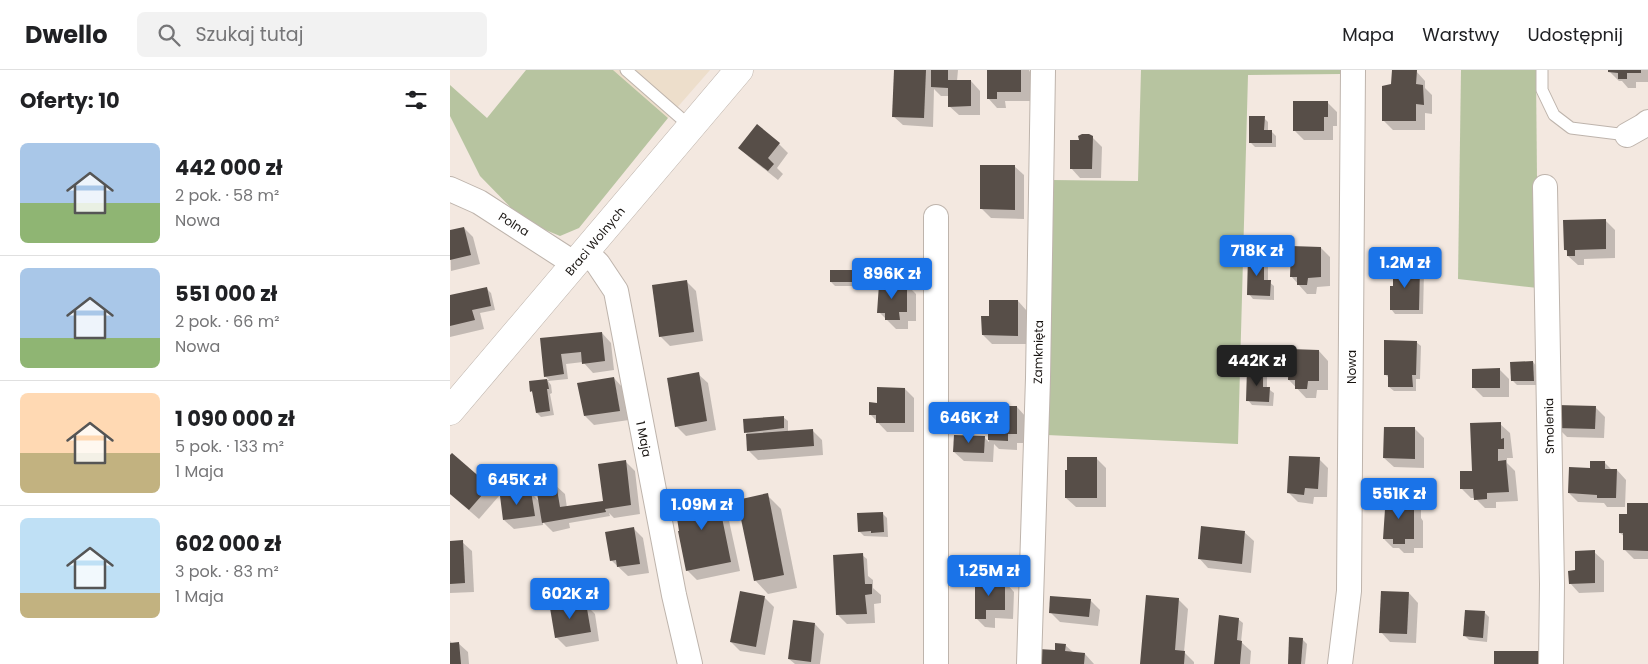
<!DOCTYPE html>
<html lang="pl">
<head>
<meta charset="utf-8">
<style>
  :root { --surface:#fff; --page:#f2f2f2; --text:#202124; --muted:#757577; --line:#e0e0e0; --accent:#1a73e8 }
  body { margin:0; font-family:Poppins,sans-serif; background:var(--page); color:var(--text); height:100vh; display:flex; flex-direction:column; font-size:19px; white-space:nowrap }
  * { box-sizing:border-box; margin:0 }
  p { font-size:16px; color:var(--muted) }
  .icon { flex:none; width:28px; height:28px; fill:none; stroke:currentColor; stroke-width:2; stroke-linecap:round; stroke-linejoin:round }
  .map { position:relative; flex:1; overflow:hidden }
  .side { display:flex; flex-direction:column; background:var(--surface); width:450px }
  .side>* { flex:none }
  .price { position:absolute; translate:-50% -42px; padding:0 11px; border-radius:5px; background:var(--accent); color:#fff; font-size:16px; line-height:32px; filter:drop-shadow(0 1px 2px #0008) }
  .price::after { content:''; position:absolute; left:50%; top:30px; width:15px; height:11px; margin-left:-8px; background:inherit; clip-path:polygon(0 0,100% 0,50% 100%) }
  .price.active { background:#222; color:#fff }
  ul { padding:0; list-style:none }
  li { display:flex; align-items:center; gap:15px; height:125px; padding:0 20px }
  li+li { border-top:1px solid var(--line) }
  li span { display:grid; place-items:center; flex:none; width:140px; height:100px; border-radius:8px; color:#555 }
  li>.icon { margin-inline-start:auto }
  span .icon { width:60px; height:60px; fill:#fffc; stroke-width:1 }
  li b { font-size:21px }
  h2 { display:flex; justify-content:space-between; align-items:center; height:60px; padding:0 20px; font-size:21px }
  header { display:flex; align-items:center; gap:30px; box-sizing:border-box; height:70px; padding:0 25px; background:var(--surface); border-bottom:1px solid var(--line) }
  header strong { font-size:24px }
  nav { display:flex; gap:28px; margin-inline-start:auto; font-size:18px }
  .search { width:350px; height:45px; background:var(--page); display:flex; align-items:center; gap:12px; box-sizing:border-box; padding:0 18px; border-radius:8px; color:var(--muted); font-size:19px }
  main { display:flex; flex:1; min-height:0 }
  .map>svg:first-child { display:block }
</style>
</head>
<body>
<header>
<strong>Dwello</strong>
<div class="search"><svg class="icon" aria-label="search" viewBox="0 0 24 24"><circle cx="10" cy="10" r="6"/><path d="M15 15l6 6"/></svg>Szukaj tutaj</div>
<nav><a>Mapa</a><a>Warstwy</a><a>Udostępnij</a></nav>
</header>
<main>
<section class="side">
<h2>Oferty: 10<svg class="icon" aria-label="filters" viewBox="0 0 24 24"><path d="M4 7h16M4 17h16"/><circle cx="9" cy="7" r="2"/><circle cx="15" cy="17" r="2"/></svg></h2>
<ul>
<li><span style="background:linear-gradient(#a9c7e8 60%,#8fb573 0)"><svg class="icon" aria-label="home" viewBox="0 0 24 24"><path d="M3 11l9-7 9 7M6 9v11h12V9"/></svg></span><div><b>442 000 zł</b><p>2 pok. · 58 m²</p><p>Nowa</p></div></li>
<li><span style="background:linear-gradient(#a9c7e8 70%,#8fb573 0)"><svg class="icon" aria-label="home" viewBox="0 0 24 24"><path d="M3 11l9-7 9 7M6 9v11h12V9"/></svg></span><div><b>551 000 zł</b><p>2 pok. · 66 m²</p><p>Nowa</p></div></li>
<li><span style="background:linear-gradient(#ffd9b3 60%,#c2b280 0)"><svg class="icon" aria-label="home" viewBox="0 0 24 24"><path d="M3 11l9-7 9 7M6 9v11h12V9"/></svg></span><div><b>1 090 000 zł</b><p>5 pok. · 133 m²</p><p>1 Maja</p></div></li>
<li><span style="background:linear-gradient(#bfe0f5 75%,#c2b280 0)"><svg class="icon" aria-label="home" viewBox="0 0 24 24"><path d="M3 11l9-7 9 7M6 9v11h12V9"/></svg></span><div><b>602 000 zł</b><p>3 pok. · 83 m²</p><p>1 Maja</p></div></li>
</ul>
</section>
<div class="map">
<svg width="1198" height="594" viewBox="0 0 1198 594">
  <rect width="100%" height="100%" fill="#f3e8e0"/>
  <path fill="#eddecb" d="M 163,0 L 260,0 L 218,48 Z"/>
  <g fill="#b7c4a0">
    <path d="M 76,0 L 163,0 L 218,48 L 129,158 L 110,166 L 74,151 L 30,106 L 0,46 L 0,15 L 37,48 Z"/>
    <path d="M 691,0 L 891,0 L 891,4 L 798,5 L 788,374 L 597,365 L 601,110 L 688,111 Z"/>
    <path d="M 1011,0 L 1086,0 L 1088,218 L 1008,209 Z"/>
  </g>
  <g fill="#0003">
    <path d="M 445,0 L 508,0 L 507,11 L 521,11 L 530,21 L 530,45 L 509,45 L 499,36 L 499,26 L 491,26 L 484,19 L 483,57 L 453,55 L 443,46 Z"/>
    <path d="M 539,0 L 579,0 L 580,2 L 580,31 L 555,31 L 556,38 L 547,38 L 538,28 Z"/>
    <path d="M 1160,0 L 1198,0 L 1198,12 L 1186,12 L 1186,18 L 1178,18 L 1172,11 L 1169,11 L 1160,2 Z"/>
    <path d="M 966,1 L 975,11 L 975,18 L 982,25 L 982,44 L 975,43 L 975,60 L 943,60 L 933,50 L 943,15 Z"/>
    <path d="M 878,33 L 887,42 L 887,56 L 883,56 L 883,70 L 854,70 L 844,60 Z"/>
    <path d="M 814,48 L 818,52 L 818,61 L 821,61 L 826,66 L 826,77 L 805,77 L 801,73 Z"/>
    <path d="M 642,67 L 652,77 L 651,108 L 630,108 L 621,98 L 630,71 Z"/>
    <path d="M 329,74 L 338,83 L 327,98 L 333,104 L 328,110 L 299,87 L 289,78 Z"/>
    <path d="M 564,96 L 574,105 L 574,149 L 541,148 L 532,139 Z"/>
    <path d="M 1155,150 L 1165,160 L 1165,188 L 1134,189 L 1134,195 L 1128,195 L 1118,186 L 1118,183 L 1115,179 Z"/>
    <path d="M 14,158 L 23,167 L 30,194 L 1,201 L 0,161 Z"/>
    <path d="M 871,178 L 880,187 L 880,216 L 867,217 L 866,224 L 857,224 L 841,206 Z"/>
    <path d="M 814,187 L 818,191 L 818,211 L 824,216 L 824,230 L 803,229 L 799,224 Z"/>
    <path d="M 969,198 L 974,202 L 973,244 L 945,244 L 941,239 Z"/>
    <path d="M 416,201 L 420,206 L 420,216 L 385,216 L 381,212 Z"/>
    <path d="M 236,211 L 246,221 L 253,271 L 220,276 L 210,266 Z"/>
    <path d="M 457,215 L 466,224 L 466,251 L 458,251 L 458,259 L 446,259 L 429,242 Z"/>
    <path d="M 36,218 L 41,223 L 45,240 L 30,243 L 34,259 L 0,267 L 0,226 Z"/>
    <path d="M 568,231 L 577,241 L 577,274 L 542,274 L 533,265 L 540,248 Z"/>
    <path d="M 152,263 L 161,273 L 164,300 L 143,303 L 133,292 L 116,294 L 118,309 L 98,311 L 101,315 L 102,323 L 100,324 L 104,345 L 91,347 L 87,343 L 84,324 L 81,321 L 80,312 L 99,310 L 95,306 L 93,287 Z"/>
    <path d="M 966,272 L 971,276 L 970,309 L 966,309 L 966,321 L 944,321 L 939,317 L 939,308 L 935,304 Z"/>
    <path d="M 869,281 L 878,291 L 878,320 L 867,320 L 866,328 L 856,328 L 839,310 Z"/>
    <path d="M 1083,292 L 1087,297 L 1088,315 L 1067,315 L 1062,310 Z"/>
    <path d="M 1049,299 L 1059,309 L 1059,327 L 1033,327 L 1024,318 Z"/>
    <path d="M 812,300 L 817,305 L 817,318 L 824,323 L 823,336 L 802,335 L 798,330 Z"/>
    <path d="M 248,304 L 258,313 L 266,360 L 236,366 L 226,356 Z"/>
    <path d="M 164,308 L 173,318 L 179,350 L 144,355 L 135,346 Z"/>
    <path d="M 455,319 L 464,328 L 464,362 L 437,362 L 420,344 L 428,334 Z"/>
    <path d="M 539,337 L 567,337 L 576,347 L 576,373 L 567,373 L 567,380 L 549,379 L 544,374 L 543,392 L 514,391 L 504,382 L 534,367 L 539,372 Z"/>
    <path d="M 1145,337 L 1155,347 L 1154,368 L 1117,367 L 1107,357 Z"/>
    <path d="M 333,347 L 338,351 L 338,362 L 362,360 L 372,370 L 373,385 L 308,390 L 299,381 L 297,364 L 296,362 Z"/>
    <path d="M 1050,354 L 1060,363 L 1063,388 L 1057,388 L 1057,393 L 1065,401 L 1068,431 L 1046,432 L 1046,438 L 1035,438 L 1025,428 L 1021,428 L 1012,419 L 1023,402 Z"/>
    <path d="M 964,358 L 974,368 L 974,398 L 944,397 L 934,388 Z"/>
    <path d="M 0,387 L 39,417 L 49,426 L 29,449 L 0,424 Z"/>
    <path d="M 646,388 L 656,398 L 656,437 L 626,437 L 616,428 Z"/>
    <path d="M 869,389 L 878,398 L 877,427 L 864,427 L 863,434 L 848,432 L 838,422 Z"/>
    <path d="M 175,391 L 185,401 L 190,444 L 164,448 L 159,443 L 160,446 L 119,453 L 120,458 L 103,462 L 93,452 L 93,455 L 64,459 L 54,450 L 81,423 L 90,432 L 105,415 L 115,424 L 117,438 L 154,432 Z"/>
    <path d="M 1155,393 L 1162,400 L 1167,400 L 1176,410 L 1175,437 L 1157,437 L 1154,433 L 1128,432 L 1119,423 L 1141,400 Z"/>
    <path d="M 273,421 L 283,431 L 283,435 L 276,437 L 290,501 L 247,510 L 237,500 L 229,462 Z"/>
    <path d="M 317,425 L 331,439 L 347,518 L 318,524 L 305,510 Z"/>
    <path d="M 962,428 L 971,438 L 971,448 L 973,451 L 973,478 L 964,478 L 964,483 L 954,483 L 949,478 L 943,478 L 934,469 Z"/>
    <path d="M 1178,435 L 1198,435 L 1198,489 L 1184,489 L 1175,480 L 1175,467 L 1170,463 L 1178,445 Z"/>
    <path d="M 433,444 L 437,448 L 438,467 L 414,466 L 409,461 Z"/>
    <path d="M 184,459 L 193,468 L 199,503 L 178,506 L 161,490 Z"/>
    <path d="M 794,462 L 804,471 L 801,503 L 758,498 L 749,488 Z"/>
    <path d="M 12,472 L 22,481 L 24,522 L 0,523 L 0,473 Z"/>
    <path d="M 1144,482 L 1154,491 L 1154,522 L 1129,523 L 1120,513 L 1126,502 Z"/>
    <path d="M 412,485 L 417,489 L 418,506 L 423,510 L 423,518 L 431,525 L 431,533 L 424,534 L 425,553 L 397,554 L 388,545 Z"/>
    <path d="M 555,512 L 564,522 L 563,549 L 545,548 L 545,558 L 535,557 L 526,548 Z"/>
    <path d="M 291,523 L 315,528 L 324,537 L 315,585 L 290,581 L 281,572 Z"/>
    <path d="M 959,523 L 968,533 L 966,573 L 940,572 L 931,562 Z"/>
    <path d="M 698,526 L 728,529 L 738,539 L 734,582 L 744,592 L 744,594 L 692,594 Z"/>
    <path d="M 640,530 L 650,540 L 648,556 L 610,552 L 600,542 Z"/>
    <path d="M 136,535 L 145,544 L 149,571 L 116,577 L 106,567 Z"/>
    <path d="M 1035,543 L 1039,547 L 1037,572 L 1019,570 L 1015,566 Z"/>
    <path d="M 788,549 L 793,553 L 791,572 L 801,581 L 800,594 L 765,594 L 768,570 Z"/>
    <path d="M 365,554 L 374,564 L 370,594 L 345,594 L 339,589 Z"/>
    <path d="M 840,568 L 852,569 L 857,574 L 855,594 L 839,594 Z"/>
    <path d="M 0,571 L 3,574 L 8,573 L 18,582 L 19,594 L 0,594 Z"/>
    <path d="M 615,575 L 624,583 L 635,584 L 644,594 L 588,594 Z"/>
  </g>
  <g fill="#574e48">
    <path d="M 444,0 L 476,0 L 474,48 L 442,47 Z"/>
    <path d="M 481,0 L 498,0 L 498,10 L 521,10 L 521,36 L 498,37 L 498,18 L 481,17 Z"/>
    <path d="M 537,0 L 571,0 L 571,22 L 547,22 L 547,29 L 537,29 Z"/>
    <path d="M 942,0 L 967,0 L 966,14 L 973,15 L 974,35 L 966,34 L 966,51 L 932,51 L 932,16 L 941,14 Z"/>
    <path d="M 1158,0 L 1191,0 L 1191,3 L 1177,3 L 1177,9 L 1168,9 L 1168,3 L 1158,2 Z"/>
    <path d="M 843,31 L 878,31 L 878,47 L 874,47 L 874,61 L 843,61 Z"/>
    <path d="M 799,46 L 815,46 L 814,60 L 822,60 L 822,73 L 799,73 Z"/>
    <path d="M 307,54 L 330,73 L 318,88 L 324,94 L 318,101 L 288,78 Z"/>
    <path d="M 632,64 L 639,64 L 643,66 L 642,99 L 620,99 L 620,70 L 629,70 L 628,66 Z"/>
    <path d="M 530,95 L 565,95 L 565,140 L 530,139 Z"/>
    <path d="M 1156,149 L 1156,179 L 1125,180 L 1125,186 L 1117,186 L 1117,180 L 1114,180 L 1113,150 Z"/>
    <path d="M 14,157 L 21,185 L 0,190 L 0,160 Z"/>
    <path d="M 841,176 L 871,177 L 871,207 L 858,208 L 857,215 L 847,215 L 847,207 L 840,207 Z"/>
    <path d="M 798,185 L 814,185 L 814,210 L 821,210 L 820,226 L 797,225 Z"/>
    <path d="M 943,196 L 970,197 L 969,240 L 940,240 L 940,216 L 943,216 Z"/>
    <rect x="380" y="200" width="36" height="12"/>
    <path d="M 237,210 L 244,262 L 209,267 L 202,215 Z"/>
    <path d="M 429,214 L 457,214 L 457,242 L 449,242 L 450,250 L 435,250 L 435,243 L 427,243 Z"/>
    <path d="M 37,217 L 41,236 L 22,240 L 25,250 L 0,256 L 0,225 Z"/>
    <path d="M 539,230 L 568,230 L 568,266 L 532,265 L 531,246 L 539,246 Z"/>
    <path d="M 152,262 L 155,291 L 132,294 L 131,282 L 111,284 L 114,304 L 94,307 L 90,268 Z"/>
    <path d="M 934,270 L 967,271 L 966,305 L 962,305 L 963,317 L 938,317 L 938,305 L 934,305 Z"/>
    <path d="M 839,279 L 869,280 L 869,311 L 858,311 L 857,319 L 845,319 L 845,310 L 838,310 Z"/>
    <path d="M 1083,291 L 1084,311 L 1061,311 L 1060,292 Z"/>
    <path d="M 1050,298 L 1050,318 L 1022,318 L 1022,299 Z"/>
    <path d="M 797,299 L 813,299 L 813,317 L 820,317 L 819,332 L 796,331 Z"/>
    <path d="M 249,302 L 257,351 L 225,357 L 217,308 Z"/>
    <path d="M 164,307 L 170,341 L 134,346 L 127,313 Z"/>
    <path d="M 97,309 L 99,319 L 97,319 L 100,341 L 86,343 L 82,321 L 80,322 L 79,311 Z"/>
    <path d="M 427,317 L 455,318 L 455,353 L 426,353 L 426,345 L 419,345 L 419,332 L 427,333 Z"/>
    <path d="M 1107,335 L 1146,336 L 1145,359 L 1106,358 Z"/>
    <path d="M 538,336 L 567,336 L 567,364 L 558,364 L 558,371 L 538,370 Z"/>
    <path d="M 334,346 L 334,358 L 294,363 L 293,349 Z"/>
    <path d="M 1051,352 L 1051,369 L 1054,368 L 1054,379 L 1048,379 L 1048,391 L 1056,390 L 1059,422 L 1037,423 L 1037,429 L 1024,430 L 1023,419 L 1010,419 L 1010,401 L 1022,401 L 1020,353 Z"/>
    <path d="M 934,357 L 965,357 L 965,389 L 933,388 Z"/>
    <path d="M 363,359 L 364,376 L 297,381 L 296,364 Z"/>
    <path d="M 504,365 L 535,366 L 534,383 L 503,382 Z"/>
    <path d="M 2,383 L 40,416 L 19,440 L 0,424 L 0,385 Z"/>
    <path d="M 839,386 L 870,387 L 868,419 L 855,418 L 854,425 L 837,423 Z"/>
    <path d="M 617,387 L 647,387 L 647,428 L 615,428 L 615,400 L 617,400 Z"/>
    <path d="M 176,390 L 181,435 L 155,439 L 156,442 L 92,453 L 86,417 L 106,413 L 110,437 L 153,431 L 148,394 Z"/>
    <path d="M 1140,391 L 1155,391 L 1155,399 L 1167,399 L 1166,428 L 1147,428 L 1147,425 L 1118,423 L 1119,397 L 1140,398 Z"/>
    <path d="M 274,420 L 275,426 L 268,428 L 281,492 L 236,501 L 228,461 L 229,461 L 224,429 Z"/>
    <path d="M 81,421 L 85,446 L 53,450 L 50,426 Z"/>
    <path d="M 318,423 L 334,505 L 304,511 L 287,430 Z"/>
    <path d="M 937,427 L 962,427 L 962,440 L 964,440 L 964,469 L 955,469 L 955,474 L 943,474 L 943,469 L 933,469 L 935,439 L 937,440 Z"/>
    <path d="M 1177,433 L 1198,433 L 1198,481 L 1173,480 L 1173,463 L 1169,463 L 1169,444 L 1177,444 Z"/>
    <path d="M 433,442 L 434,462 L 421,463 L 421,461 L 408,462 L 407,443 Z"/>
    <path d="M 751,456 L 795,461 L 792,494 L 748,489 Z"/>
    <path d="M 184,457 L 190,494 L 167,497 L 166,490 L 160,491 L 155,462 Z"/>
    <path d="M 13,470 L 15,513 L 0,514 L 0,471 Z"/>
    <path d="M 1145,480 L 1145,513 L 1119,514 L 1118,501 L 1125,500 L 1125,481 Z"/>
    <path d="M 413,483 L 415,514 L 422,514 L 422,524 L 415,525 L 417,544 L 386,545 L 383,485 Z"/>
    <path d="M 525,511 L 555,511 L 555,540 L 536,540 L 536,549 L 525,549 Z"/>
    <path d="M 290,521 L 315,526 L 306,577 L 280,572 Z"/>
    <path d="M 931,521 L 959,522 L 957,564 L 929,563 Z"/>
    <path d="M 696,525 L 729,528 L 725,580 L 735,581 L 734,594 L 690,594 Z"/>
    <path d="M 600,526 L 641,529 L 639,547 L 599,543 Z"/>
    <path d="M 136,533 L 141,562 L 105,568 L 100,538 Z"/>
    <path d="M 1015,540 L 1035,541 L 1033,568 L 1013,566 Z"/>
    <path d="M 769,545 L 789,548 L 787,570 L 792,571 L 790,594 L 764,594 Z"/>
    <path d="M 343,550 L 365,553 L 361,592 L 338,589 Z"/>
    <path d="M 839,567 L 853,568 L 851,594 L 838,594 Z"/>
    <path d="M 9,572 L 11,594 L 0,594 L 0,573 Z"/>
    <path d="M 605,573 L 616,574 L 615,581 L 635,583 L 634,594 L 587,594 L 588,579 L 605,580 Z"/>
    <rect x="1044" y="581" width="46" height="13"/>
  </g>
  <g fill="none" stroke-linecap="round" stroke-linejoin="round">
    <defs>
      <g id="service">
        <path d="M 176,0 L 241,57"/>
        <path d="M 1092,0 L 1092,20 L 1104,45 L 1121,58 L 1177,65"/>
      </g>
      <g id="minor">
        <path d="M 1177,65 L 1193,56 L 1198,52"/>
        <path d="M 1095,117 L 1102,514 L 1101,594"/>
        <path d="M 0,119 L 29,132 L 125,194"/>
        <path d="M 136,182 L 148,194 L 166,221 L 224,525 L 240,594"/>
        <path d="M 486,594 L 486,147"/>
        <path d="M 579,594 L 588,308 L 593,0"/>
        <path d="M 890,594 L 899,521 L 903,0"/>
      </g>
      <path id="secondary" d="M 0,341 L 289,0"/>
    </defs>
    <use href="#service" stroke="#beb4ac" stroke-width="13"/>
    <use href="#minor" stroke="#beb4ac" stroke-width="26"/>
    <use href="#secondary" stroke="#beb4ac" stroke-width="29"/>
    <use href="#service" stroke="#fff" stroke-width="11"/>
    <use href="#minor" stroke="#fff" stroke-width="24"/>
    <use href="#secondary" stroke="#fff" stroke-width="28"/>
  </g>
  <g text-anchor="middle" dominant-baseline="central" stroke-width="5" stroke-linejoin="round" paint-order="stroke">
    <g font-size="12" fill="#181411" stroke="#fff">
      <text transform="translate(64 154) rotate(32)">Polna</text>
      <text transform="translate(145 171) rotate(-50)">Braci Wolnych</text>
      <text transform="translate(588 282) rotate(-89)">Zamknięta</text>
      <text transform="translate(901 297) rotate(-90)">Nowa</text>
      <text transform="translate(1099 356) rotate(-91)">Smolenia</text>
      <text transform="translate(194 369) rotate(79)">1 Maja</text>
    </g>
  </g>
</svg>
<b class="price" style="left:807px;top:207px">718K zł</b>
<b class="price" style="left:955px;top:219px">1.2M zł</b>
<b class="price" style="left:442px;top:230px">896K zł</b>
<b class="price active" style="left:807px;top:317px">442K zł</b>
<b class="price" style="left:519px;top:374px">646K zł</b>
<b class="price" style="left:67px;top:436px">645K zł</b>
<b class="price" style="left:949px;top:450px">551K zł</b>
<b class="price" style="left:252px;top:461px">1.09M zł</b>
<b class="price" style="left:539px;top:527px">1.25M zł</b>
<b class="price" style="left:120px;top:550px">602K zł</b>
</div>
</main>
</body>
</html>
